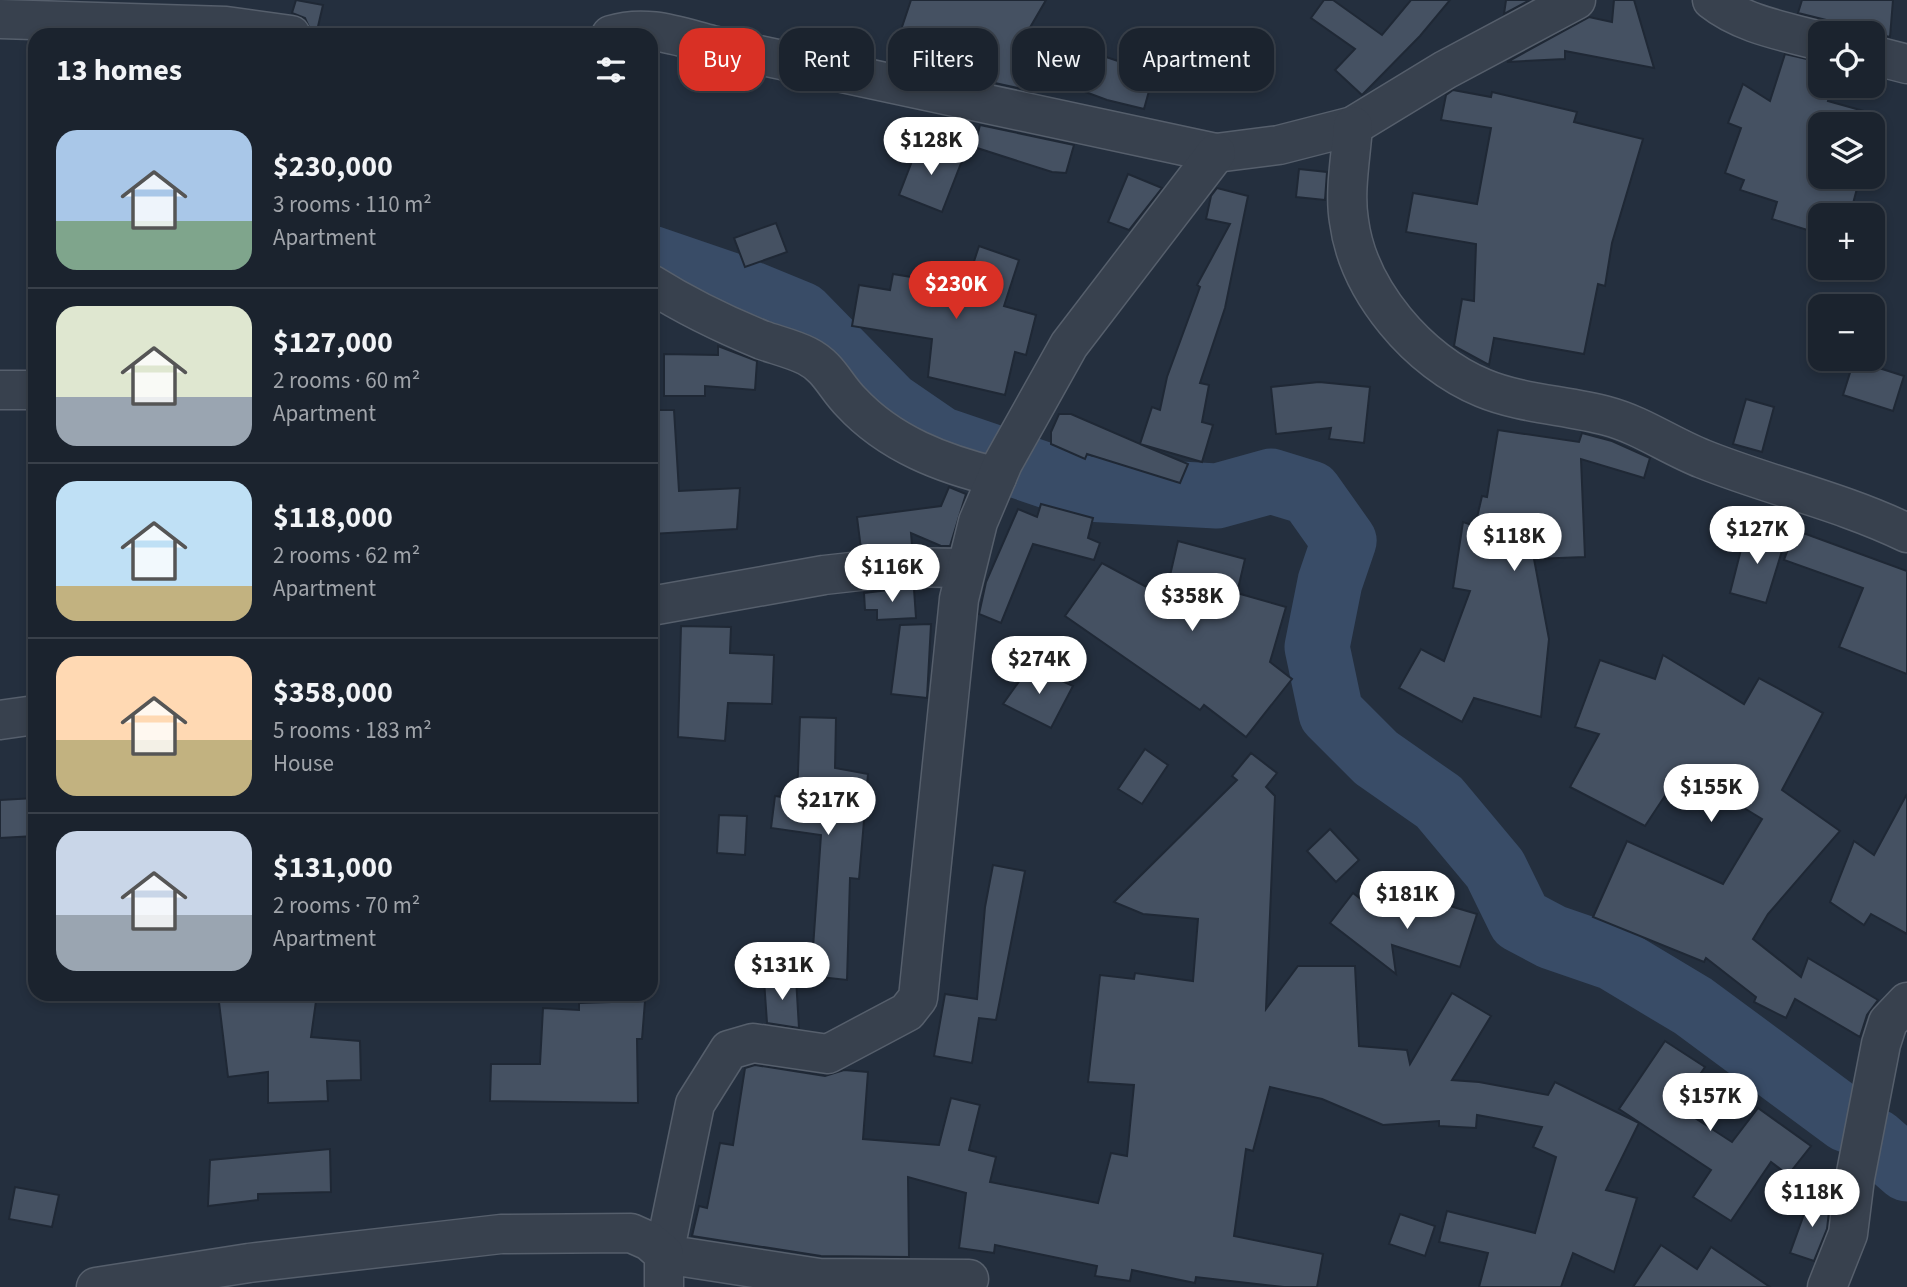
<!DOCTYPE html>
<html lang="en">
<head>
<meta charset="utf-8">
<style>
  :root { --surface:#1b232e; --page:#282f3a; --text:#f1f3f6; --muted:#a0a4aa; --line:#39404a; --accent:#d93025 }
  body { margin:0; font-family:"Source Sans 3",sans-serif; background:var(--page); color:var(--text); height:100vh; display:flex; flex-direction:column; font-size:26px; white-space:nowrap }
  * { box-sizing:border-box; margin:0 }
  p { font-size:23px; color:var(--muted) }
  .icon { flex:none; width:38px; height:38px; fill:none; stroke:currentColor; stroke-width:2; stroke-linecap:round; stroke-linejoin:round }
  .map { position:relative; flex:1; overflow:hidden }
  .drawer { position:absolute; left:28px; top:28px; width:630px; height:973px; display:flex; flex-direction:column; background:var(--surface); border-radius:21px; box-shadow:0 4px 10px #0003,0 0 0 2px var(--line) }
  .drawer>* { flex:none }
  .guide { position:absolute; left:679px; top:28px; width:665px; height:63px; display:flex; gap:14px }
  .controls { position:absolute; left:1808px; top:21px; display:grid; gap:14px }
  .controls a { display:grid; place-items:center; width:77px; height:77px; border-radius:14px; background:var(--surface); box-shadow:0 4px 10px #0003,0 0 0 2px var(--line); font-size:35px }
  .price { position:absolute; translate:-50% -60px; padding:0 16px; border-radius:24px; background:#fff; color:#222; font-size:23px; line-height:46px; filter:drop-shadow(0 2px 4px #0008) }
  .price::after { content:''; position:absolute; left:50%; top:42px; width:21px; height:16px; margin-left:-10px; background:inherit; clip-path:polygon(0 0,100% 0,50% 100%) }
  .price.current { background:var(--accent); color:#fff }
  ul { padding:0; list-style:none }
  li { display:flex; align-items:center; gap:21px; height:175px; padding:0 28px }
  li+li { border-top:2px solid var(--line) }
  li span { display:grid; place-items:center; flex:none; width:196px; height:140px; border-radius:21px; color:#555 }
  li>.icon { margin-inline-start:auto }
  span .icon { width:84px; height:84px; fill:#fffc; stroke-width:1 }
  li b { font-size:30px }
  h2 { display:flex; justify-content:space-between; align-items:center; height:84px; padding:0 28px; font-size:30px }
  .pill { padding:0 24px; border-radius:21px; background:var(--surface); box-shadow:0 4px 10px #0003,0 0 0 2px var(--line); font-size:24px; line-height:63px }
  .pill.current { background:var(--accent); color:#fff }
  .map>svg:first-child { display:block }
</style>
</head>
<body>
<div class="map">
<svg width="1907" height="1287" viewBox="0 0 1907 1287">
  <rect width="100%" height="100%" fill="#242f3e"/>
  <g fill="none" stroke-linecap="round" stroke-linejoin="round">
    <g stroke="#394c67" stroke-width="65">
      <path d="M 651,258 L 727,284 L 801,314 L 889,404 L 940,439 L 1086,489 L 1217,496 L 1271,481 L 1310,493 L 1344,541 L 1330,582 L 1317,647 L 1331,713 L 1376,758 L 1439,802 L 1495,869 L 1520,920 L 1552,937 L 1613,958 L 1693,1006 L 1847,1120"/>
      <path d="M 1875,1141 L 1907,1169"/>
    </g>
  </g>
  <g fill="#455162" stroke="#1f2835" stroke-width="2">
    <path d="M 296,0 L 323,5 L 316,35 L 312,34 L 305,18 L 292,13 Z"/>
    <path d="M 911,0 L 1046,0 L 1028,31 L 1154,73 L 1144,109 L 1107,100 L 1029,71 L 1023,89 L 981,80 L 894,51 Z"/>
    <path d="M 1324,0 L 1333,0 L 1382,35 L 1411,0 L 1450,0 L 1420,36 L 1362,95 L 1335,70 L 1355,49 L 1311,18 Z"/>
    <path d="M 1506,0 L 1530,0 L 1504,14 Z"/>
    <path d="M 1614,0 L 1634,0 L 1654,68 L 1565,51 L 1565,59 L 1507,62 L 1589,17 L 1612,22 Z"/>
    <path d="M 1802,0 L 1893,0 L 1890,37 L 1872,33 L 1840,33 L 1826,20 L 1798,13 Z"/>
    <path d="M 1785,54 L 1820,62 L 1820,86 L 1833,86 L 1828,101 L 1878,115 L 1872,134 L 1872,124 L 1820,124 L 1820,177 L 1860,177 L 1850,215 L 1820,215 L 1820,234 L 1772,219 L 1777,202 L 1740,190 L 1744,180 L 1725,173 L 1741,128 L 1728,123 L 1743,84 L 1770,101 Z"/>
    <path d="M 1453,90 L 1491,97 L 1492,92 L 1577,112 L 1574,122 L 1643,139 L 1612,243 L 1605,286 L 1598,284 L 1584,354 L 1494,338 L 1489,365 L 1454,346 L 1462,299 L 1474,301 L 1476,244 L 1406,232 L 1413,193 L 1477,204 L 1491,128 L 1441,120 L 1446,95 Z"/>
    <path d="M 980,125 L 1074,145 L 1066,173 L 1052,172 L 974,147 Z"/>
    <path d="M 919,143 L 963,158 L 942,212 L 899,195 Z"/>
    <path d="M 1299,169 L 1327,172 L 1325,200 L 1296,197 Z"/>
    <path d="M 1128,174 L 1162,188 L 1129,230 L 1108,222 Z"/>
    <path d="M 1217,188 L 1248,196 L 1225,308 L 1200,383 L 1209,385 L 1202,422 L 1213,425 L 1202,462 L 1140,444 L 1188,464 L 1180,483 L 1087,454 L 1085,459 L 1051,444 L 1051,432 L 1059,414 L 1071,414 L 1140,444 L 1152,407 L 1160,410 L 1167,377 L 1200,287 L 1197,285 L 1230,224 L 1206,219 L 1211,196 Z"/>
    <path d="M 776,223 L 787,252 L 745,267 L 734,238 Z"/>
    <path d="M 979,246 L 1019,260 L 1004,306 L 1036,315 L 1026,355 L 1015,352 L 1005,395 L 928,377 L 932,339 L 852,326 L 859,285 L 890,290 L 893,274 L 966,286 Z"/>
    <path d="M 718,346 L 757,361 L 755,390 L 705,386 L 705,396 L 664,396 L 664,354 L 718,355 Z"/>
    <path d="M 1854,360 L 1904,376 L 1893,411 L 1843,395 Z"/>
    <path d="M 1319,382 L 1370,387 L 1364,443 L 1329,439 L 1331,428 L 1276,434 L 1271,387 Z"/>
    <path d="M 1746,399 L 1774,407 L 1762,452 L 1733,444 Z"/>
    <path d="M 651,410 L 674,410 L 679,491 L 740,488 L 737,529 L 651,534 Z"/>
    <path d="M 1498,430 L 1579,442 L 1582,433 L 1612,441 L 1650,458 L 1644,478 L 1581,459 L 1585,557 L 1534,559 L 1549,639 L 1541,717 L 1474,698 L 1462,722 L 1399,688 L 1421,649 L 1444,661 L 1470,591 L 1453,588 L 1463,522 L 1475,526 L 1482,496 L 1487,497 Z"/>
    <path d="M 949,487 L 966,494 L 950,546 L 941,546 L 911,533 L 912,545 L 861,549 L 857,517 L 941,506 Z"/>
    <path d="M 1041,504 L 1093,518 L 1088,538 L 1100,543 L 1094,560 L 1033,544 L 1001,623 L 979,614 L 986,582 L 1018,509 L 1037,517 Z"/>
    <path d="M 1746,530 L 1785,541 L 1766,603 L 1730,593 Z"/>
    <path d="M 1795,530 L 1907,571 L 1907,674 L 1839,647 L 1863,588 L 1784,560 Z"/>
    <path d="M 1178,541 L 1245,559 L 1237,593 L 1286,607 L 1270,662 L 1292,679 L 1246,737 L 1204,705 L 1200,710 L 1065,616 L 1102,563 L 1165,597 Z"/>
    <path d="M 897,589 L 914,589 L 916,618 L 877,620 L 877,610 L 865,610 L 864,593 Z"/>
    <path d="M 931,624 L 927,698 L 891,694 L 900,625 Z"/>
    <path d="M 681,626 L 731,627 L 730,653 L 774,655 L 772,704 L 728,703 L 725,741 L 678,737 Z"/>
    <path d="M 1663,655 L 1744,704 L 1759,678 L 1823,713 L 1782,790 L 1840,831 L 1768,914 L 1753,939 L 1801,977 L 1808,958 L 1878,1000 L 1867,1015 L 1860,1037 L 1795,999 L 1786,1018 L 1754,1002 L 1756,997 L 1706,958 L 1704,962 L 1593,917 L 1627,841 L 1723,884 L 1762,819 L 1682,770 L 1645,826 L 1570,787 L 1599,734 L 1575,727 L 1600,660 L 1655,679 Z"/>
    <path d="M 1030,666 L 1073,686 L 1051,728 L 1003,704 Z"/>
    <path d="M 800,717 L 836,718 L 835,768 L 868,774 L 859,879 L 850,878 L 847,980 L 811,976 L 821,835 L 771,828 L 775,796 L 797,799 Z"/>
    <path d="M 1145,749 L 1168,765 L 1142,804 L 1118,789 Z"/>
    <path d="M 1251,753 L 1277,773 L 1266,787 L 1275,796 L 1266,1009 L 1298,966 L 1355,966 L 1359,1046 L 1407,1050 L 1410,1064 L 1452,993 L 1491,1016 L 1452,1080 L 1479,1082 L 1548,1095 L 1555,1082 L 1639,1123 L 1606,1190 L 1637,1198 L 1614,1272 L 1573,1253 L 1561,1287 L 1479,1287 L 1488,1253 L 1439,1242 L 1447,1211 L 1535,1233 L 1556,1157 L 1533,1147 L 1542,1127 L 1477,1115 L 1476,1128 L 1439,1126 L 1439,1121 L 1383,1125 L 1322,1099 L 1270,1087 L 1253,1151 L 1246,1149 L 1234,1236 L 1323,1254 L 1317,1287 L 1284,1287 L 1196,1277 L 1195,1283 L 1132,1270 L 1130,1281 L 1095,1276 L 1097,1266 L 995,1245 L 994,1253 L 959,1248 L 966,1193 L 908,1177 L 909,1257 L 821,1256 L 692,1236 L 699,1206 L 707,1208 L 720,1143 L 733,1145 L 745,1068 L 755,1065 L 825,1076 L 844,1070 L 868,1072 L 863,1139 L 939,1145 L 951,1098 L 980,1105 L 969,1150 L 996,1157 L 990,1182 L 1098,1203 L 1111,1153 L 1127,1156 L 1134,1085 L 1088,1082 L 1100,975 L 1134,979 L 1135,973 L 1193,981 L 1198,919 L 1143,914 L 1114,902 L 1237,780 L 1232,776 Z"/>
    <path d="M 1907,794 L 1907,934 L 1871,914 L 1864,925 L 1830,902 L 1854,841 L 1874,855 Z"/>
    <path d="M 35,798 L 35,836 L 0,838 L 0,800 Z"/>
    <path d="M 719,815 L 747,816 L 745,855 L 717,853 Z"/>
    <path d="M 1330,829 L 1359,860 L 1336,882 L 1307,851 Z"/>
    <path d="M 993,865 L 1025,871 L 996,1020 L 979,1018 L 972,1063 L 934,1056 L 945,994 L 977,999 L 985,907 Z"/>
    <path d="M 1353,893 L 1376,911 L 1450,906 L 1477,914 L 1460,967 L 1392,945 L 1396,974 L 1330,923 Z"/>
    <path d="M 796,978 L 799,1028 L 767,1023 L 764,980 Z"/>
    <path d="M 218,994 L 317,994 L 311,1037 L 360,1041 L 361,1080 L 327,1081 L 328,1101 L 268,1103 L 268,1072 L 228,1077 Z"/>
    <path d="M 645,1001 L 642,1039 L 637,1039 L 638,1103 L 490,1101 L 491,1064 L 540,1064 L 543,1008 L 579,1010 L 579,1003 Z"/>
    <path d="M 1665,1041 L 1705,1067 L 1678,1107 L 1732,1142 L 1758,1108 L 1811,1146 L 1788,1175 L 1771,1162 L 1731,1221 L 1693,1197 L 1711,1170 L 1619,1109 Z"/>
    <path d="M 330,1149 L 331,1192 L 258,1194 L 258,1200 L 208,1206 L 210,1160 Z"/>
    <path d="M 15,1187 L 59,1195 L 52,1227 L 9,1219 Z"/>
    <path d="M 1811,1195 L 1830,1202 L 1827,1229 L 1814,1261 L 1790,1253 Z"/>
    <path d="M 1400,1214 L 1435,1226 L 1425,1256 L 1389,1244 Z"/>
    <path d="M 1661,1245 L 1697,1269 L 1711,1247 L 1770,1287 L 1633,1287 Z"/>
  </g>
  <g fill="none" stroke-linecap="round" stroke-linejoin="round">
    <defs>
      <g id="minor">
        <path d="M 1712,0 C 1742,24 1783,31 1820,41"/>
        <path d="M 0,19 L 226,26 L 291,35"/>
        <path d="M 611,35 C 647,24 677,36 712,45 L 1216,153 L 1279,145 L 1353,126 L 1445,70 L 1576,0"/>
        <path d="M 1872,55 L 1907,64"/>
        <path d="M 1353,126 C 1351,156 1344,192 1349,221 C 1358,291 1419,362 1483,388 C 1521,404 1567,405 1607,416 C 1641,425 1670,446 1703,459 C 1770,486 1841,501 1907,533"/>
        <path d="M 651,284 C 686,306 723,324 762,340 C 776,345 793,349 807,356 C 829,367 835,386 851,402 C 890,444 943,464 997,477"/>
        <path d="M 0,390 L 35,390"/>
        <path d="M 651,606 L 824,575 L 896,567 L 966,568"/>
        <path d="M 0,720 L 35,715"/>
        <path d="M 969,1279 L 819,1278 L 664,1254 L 695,1104 L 729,1050 L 753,1043 L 828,1054 L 907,1012 L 918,998 L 959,599 L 978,522 L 1003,463 L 1069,345 L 1216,153"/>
        <path d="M 96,1287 L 249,1263 L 501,1234 L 631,1233 L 649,1241 L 664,1254 L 664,1287"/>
        <path d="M 1827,1287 L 1848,1234 L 1855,1178 L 1881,1044 L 1888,1022 L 1907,1002"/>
      </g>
    </defs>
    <use href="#minor" stroke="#565f6c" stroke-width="41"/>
    <use href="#minor" stroke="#38414e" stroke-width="38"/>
  </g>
</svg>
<div class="controls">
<a><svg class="icon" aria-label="locate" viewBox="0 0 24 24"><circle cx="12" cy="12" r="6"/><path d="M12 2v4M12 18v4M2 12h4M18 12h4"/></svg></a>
<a><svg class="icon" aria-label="layers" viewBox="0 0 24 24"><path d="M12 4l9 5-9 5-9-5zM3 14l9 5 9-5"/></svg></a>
<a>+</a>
<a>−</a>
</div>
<b class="price" style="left:931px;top:177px">$128K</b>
<b class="price current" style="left:956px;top:321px">$230K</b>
<b class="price" style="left:1757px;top:566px">$127K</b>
<b class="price" style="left:1514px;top:573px">$118K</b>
<b class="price" style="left:892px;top:604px">$116K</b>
<b class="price" style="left:1192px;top:633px">$358K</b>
<b class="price" style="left:1039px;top:696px">$274K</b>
<b class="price" style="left:1711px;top:824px">$155K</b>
<b class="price" style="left:828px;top:837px">$217K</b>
<b class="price" style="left:1407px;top:931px">$181K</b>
<b class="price" style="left:782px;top:1002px">$131K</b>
<b class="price" style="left:1710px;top:1133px">$157K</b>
<b class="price" style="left:1812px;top:1229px">$118K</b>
<div class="guide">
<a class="pill current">Buy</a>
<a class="pill">Rent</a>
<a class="pill">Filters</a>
<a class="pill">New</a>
<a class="pill">Apartment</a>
</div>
<section class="drawer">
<h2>13 homes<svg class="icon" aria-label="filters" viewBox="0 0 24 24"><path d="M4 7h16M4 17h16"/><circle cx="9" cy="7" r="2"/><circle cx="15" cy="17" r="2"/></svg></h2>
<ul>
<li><span style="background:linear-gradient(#a9c7e8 65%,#7fa58c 0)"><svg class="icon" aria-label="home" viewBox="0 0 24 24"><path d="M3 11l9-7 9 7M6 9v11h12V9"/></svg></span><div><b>$230,000</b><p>3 rooms · 110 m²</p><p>Apartment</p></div></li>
<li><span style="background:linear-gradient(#dfe7d0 65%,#9aa5b1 0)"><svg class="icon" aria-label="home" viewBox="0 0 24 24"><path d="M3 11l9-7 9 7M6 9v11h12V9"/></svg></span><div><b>$127,000</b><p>2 rooms · 60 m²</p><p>Apartment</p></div></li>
<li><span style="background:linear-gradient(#bfe0f5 75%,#c2b280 0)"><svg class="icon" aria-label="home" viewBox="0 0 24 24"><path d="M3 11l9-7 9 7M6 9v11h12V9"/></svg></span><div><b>$118,000</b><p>2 rooms · 62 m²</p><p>Apartment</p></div></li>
<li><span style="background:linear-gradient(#ffd9b3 60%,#c2b280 0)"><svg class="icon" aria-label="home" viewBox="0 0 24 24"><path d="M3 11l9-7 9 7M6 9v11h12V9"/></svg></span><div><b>$358,000</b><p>5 rooms · 183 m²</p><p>House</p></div></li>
<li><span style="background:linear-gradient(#c9d6e8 60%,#9aa5b1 0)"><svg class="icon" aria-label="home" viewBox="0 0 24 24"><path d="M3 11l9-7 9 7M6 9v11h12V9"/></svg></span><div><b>$131,000</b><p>2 rooms · 70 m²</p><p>Apartment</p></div></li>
</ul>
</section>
</div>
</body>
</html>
